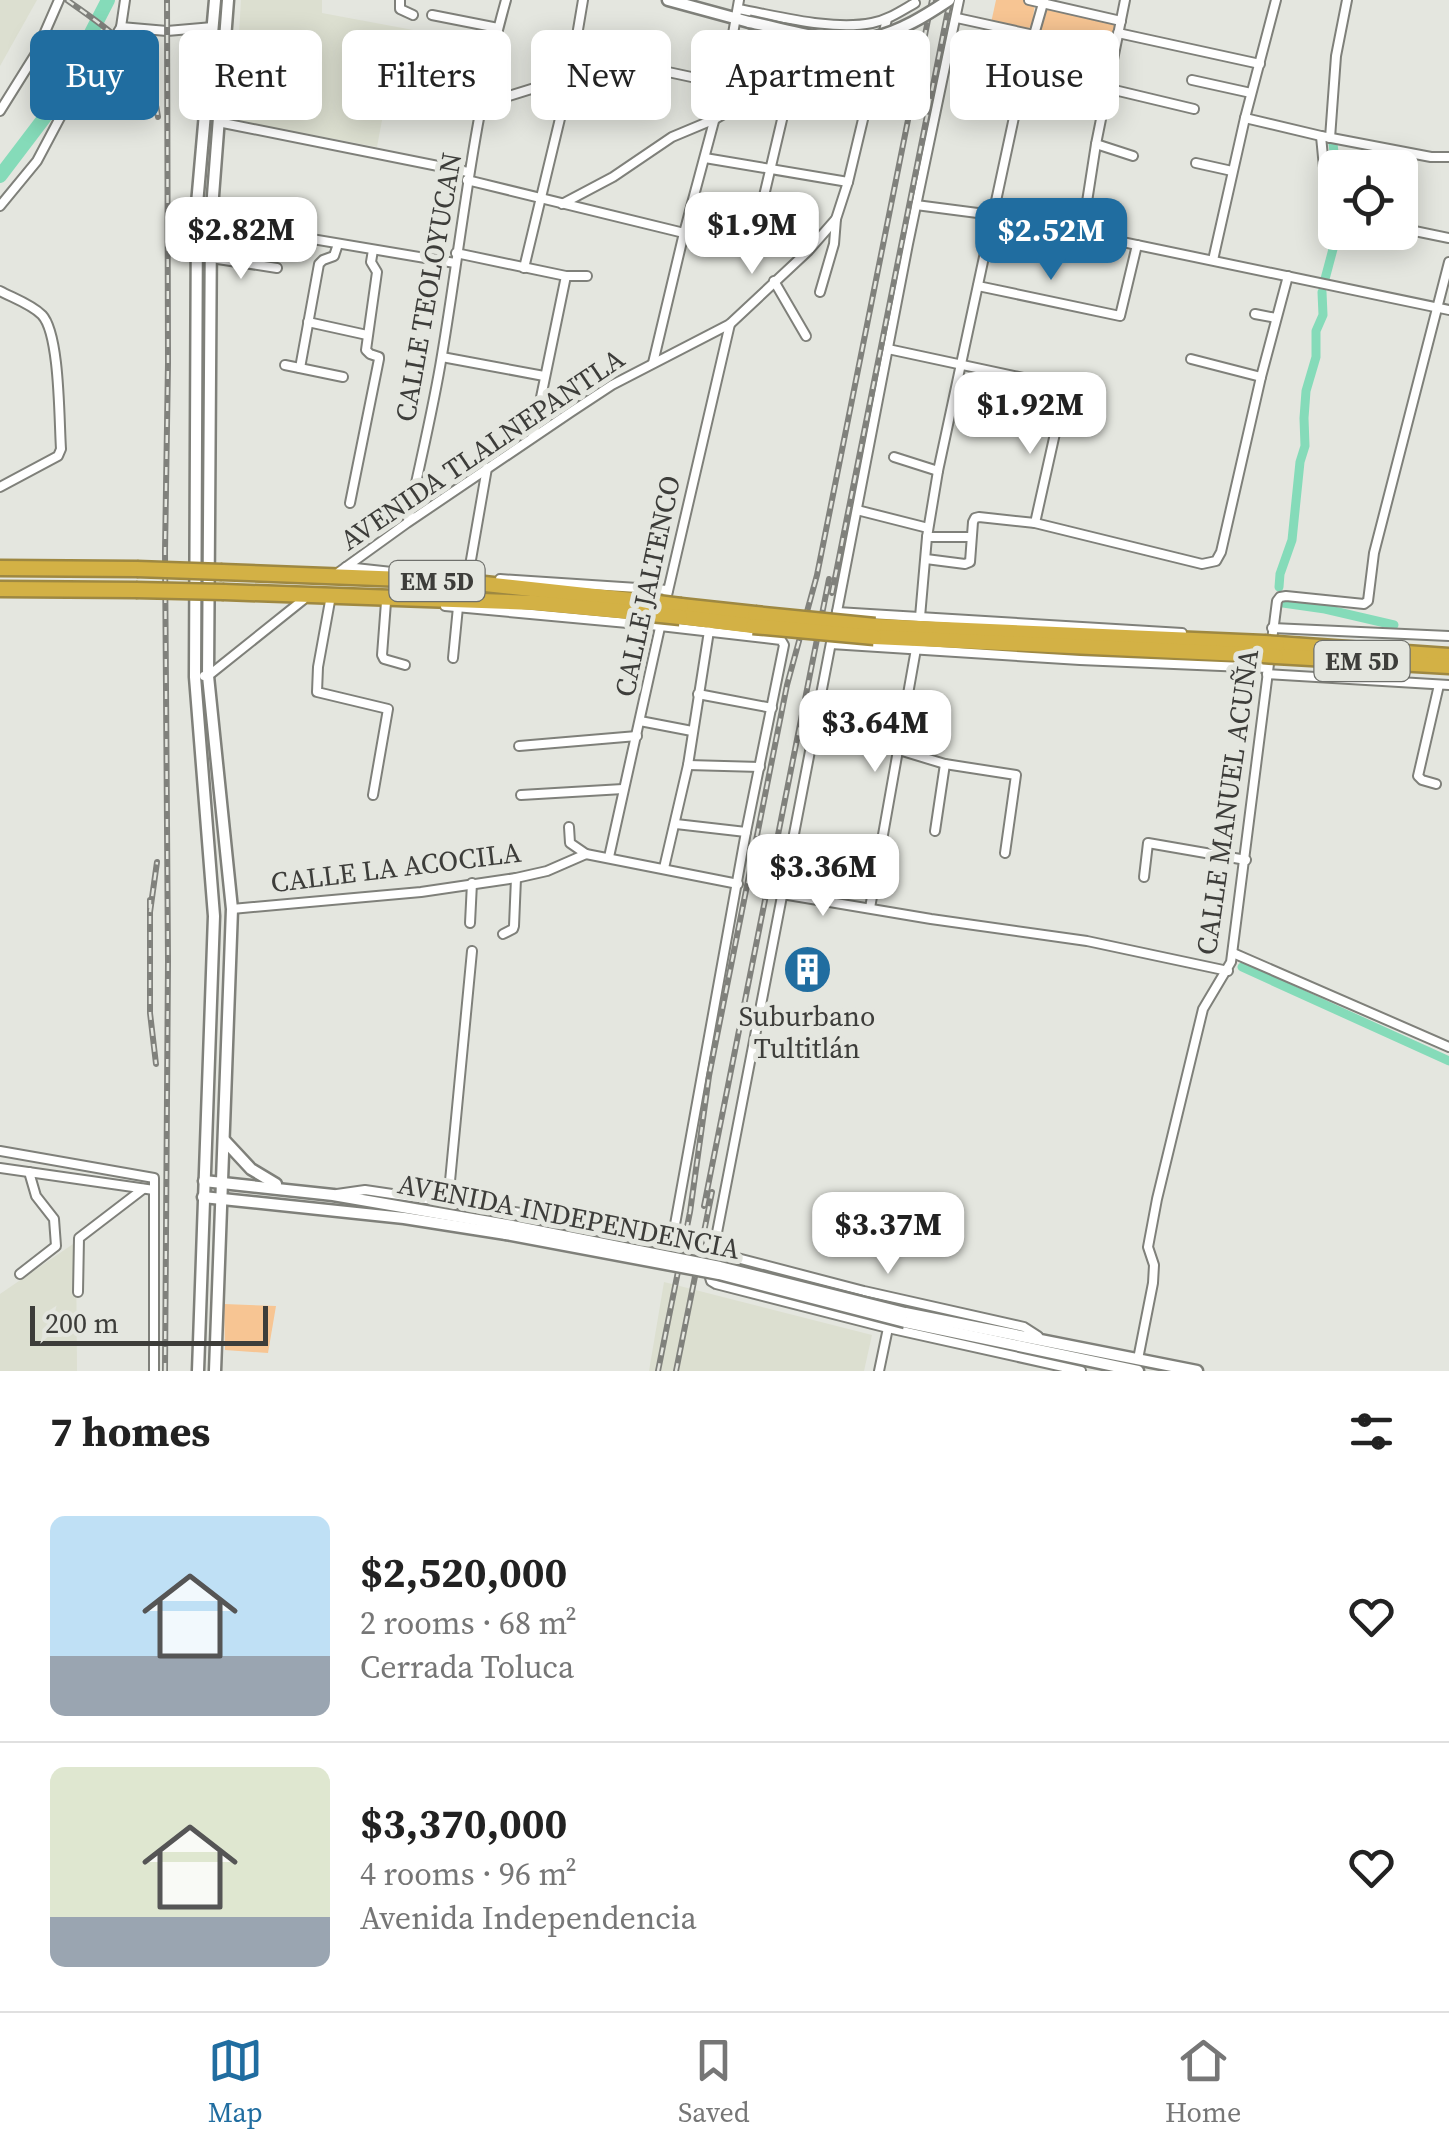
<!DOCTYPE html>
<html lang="en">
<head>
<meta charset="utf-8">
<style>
  :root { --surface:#fff; --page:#f6f6f6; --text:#222; --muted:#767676; --line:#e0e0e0; --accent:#206da0 }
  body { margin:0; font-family:"Source Serif 4",serif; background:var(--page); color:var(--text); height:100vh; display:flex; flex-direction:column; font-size:38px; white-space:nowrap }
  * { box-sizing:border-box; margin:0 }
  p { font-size:32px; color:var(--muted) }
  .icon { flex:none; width:55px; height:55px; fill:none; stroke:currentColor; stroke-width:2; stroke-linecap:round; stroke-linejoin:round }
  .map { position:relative; height:1371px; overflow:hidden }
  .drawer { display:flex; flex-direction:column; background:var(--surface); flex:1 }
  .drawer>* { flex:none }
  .top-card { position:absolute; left:30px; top:30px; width:1390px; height:90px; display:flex; gap:20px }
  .buttons { position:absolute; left:1318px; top:150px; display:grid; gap:20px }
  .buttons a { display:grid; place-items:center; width:100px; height:100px; border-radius:15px; background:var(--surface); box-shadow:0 5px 25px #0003; font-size:50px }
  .scale { position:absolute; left:30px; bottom:25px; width:238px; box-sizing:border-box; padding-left:10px; border:5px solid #3d3d3a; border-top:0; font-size:28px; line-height:35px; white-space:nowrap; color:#3d3d3a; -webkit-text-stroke:8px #e4e6df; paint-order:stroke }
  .price { position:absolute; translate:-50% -85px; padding:0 22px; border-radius:20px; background:#fff; color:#222; font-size:32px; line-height:65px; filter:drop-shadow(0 2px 5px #0008) }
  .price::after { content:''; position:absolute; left:50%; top:60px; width:30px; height:22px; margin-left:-15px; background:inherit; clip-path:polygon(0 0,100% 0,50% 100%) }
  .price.active { background:var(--accent); color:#fff }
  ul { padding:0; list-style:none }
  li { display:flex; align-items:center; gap:30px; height:250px; padding:0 50px }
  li+li { border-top:2px solid var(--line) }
  li span { display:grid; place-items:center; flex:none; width:280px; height:200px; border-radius:15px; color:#555 }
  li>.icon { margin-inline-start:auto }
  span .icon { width:120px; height:120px; fill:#fffc; stroke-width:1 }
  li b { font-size:42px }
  h2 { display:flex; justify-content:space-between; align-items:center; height:120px; padding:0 50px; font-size:42px }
  .tag { padding:0 35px; border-radius:15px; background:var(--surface); box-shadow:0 5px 25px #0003; font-size:35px; line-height:90px }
  .tag.active { background:var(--accent); color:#fff }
  .tabs { display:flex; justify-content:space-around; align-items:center; height:140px; border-top:2px solid var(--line); background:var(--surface); font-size:28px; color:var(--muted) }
  .tabs a { display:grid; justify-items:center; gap:5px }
  .tabs .active { color:var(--accent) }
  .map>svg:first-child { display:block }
</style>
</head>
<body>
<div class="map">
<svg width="1449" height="1371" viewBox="0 0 1449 1371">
  <rect width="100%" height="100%" fill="#e4e6df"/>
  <g fill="#dcdfd0">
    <path d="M 0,0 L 37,0 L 0,66 Z"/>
    <path d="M 241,0 L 322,0 L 322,13 L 424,32 L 412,92 L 388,88 L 377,147 L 234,120 Z"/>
    <path d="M 76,1242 L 77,1371 L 0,1371 L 0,1294 Z"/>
    <path d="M 664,1282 L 872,1335 L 864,1371 L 649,1371 Z"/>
  </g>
  <g fill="#f7c593">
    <path d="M 996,0 L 1023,0 L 1035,3 L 1032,26 L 1025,30 L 991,23 Z"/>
    <path d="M 1045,5 L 1119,21 L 1107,64 L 1031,45 Z"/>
    <path d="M 224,1304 L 276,1306 L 268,1353 L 225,1350 Z"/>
  </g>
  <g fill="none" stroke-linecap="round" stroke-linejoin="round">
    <g stroke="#85dbb9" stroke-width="9">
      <path d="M 1333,144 L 1336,168"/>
      <path d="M 1325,279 L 1333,249 L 1333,224 L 1335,212"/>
      <path d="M 1279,587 L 1280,574 L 1292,540 L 1300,462 L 1305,446 L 1304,418 L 1306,391 L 1316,357 L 1316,331 L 1323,315 L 1322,292"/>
      <path d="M 1283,603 L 1325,609 L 1394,625"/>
      <path d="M 1242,967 L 1449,1061"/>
    </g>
    <path stroke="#85dbb9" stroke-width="14" d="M 0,176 L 54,105 L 108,0"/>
    <defs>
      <g id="street">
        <path d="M 400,0 L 400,9 L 413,15"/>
        <path d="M 959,0 L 908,244 L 709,1274 L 711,1281 L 716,1284 L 888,1328 L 1081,1371"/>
        <path d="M 1029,0 L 1121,21"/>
        <path d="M 738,9 C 778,16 832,31 872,23 C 888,20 901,11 915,3"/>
        <path d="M 432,15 L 498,28"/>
        <path d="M 957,18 L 1034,35"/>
        <path d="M 121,27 L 167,31 L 213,27"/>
        <path d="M 1118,33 L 1260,64"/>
        <path d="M 1031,47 L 1111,65"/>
        <path d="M 575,52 L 724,84"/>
        <path d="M 949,53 L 991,61"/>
        <path d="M 1192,80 L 1251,93"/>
        <path d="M 1106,88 L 1194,109"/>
        <path d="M 414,90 L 483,104 L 570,77"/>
        <path d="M 0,111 L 35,55 L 59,0"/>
        <path d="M 1245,118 L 1321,136 L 1431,157 L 1449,157"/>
        <path d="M 218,122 L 468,172"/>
        <path d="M 1321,136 L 1328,210 L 1335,215"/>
        <path d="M 1330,138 L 1336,56 L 1347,0"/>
        <path d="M 1096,144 L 1133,156"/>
        <path d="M 705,158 L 848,182"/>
        <path d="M 1196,163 L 1232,171"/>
        <path d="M 467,180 L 684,233"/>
        <path d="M 562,204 L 613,177 L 672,137 L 715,119 L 792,75"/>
        <path d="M 916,205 L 993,215 L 1449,310"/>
        <path d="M 0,206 L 37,161 L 63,112 L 100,62 L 121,27 L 125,0"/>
        <path d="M 211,222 L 455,263"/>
        <path d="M 1400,228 L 1449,238"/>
        <path d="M 755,234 L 801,39"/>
        <path d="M 1082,234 L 1096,144 L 1125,0"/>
        <path d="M 456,253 L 566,276 L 587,276"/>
        <path d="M 211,258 L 277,268"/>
        <path d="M 1213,260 L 1245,118 L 1276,0"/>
        <path d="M 524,268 L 570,77 L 583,0"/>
        <path d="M 774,281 L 806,336"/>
        <path d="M 978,286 L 1120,316 L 1137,245"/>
        <path d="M 0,291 C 13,298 31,304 42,315 C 60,334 59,420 61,449 L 58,456 L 0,487"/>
        <path d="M 820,292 L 834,244 L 836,219"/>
        <path d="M 1255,314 L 1276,318"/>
        <path d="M 308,322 L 367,335"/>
        <path d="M 888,349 L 1033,380 L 1059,389 L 1058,420 L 1035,523"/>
        <path d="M 442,357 L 544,376"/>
        <path d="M 1191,359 L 1261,377"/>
        <path d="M 653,363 L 684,233 L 724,84 L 739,0"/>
        <path d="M 285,365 L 343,377"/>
        <path d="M 300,368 L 319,264 L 323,260 L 334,256 L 338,244"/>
        <path d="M 533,436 L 566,276"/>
        <path d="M 894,457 L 938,471"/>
        <path d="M 350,503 L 379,359 L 379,357 L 370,354 L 366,350 L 377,272 L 371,262 L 373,250"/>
        <path d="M 857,510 L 928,528"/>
        <path d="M 408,521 C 419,466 433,411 442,355 C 462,236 473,116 506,0"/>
        <path d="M 927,537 L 970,537"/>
        <path d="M 926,559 L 965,564 L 970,562 L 973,522 L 975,518 L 979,517 L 1035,523 L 1202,564 L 1216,561 L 1221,552 L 1261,377 L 1288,276"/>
        <path d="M 346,567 L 401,573"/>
        <path d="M 339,572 L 407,523 L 571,412 L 612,385 L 730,324 L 808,251 L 836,219 L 848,182 L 887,19"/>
        <path d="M 468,577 L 487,468"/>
        <path d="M 500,579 L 668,590"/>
        <path d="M 330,601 L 318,667 L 317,692 L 388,709 L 373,795"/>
        <path d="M 386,602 L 382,655 L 384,659 L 405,665"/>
        <path d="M 665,604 L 730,324"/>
        <path d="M 837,612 L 1182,633"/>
        <path d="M 920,617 L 927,537 L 938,471 L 1025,66 L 1044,0"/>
        <path d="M 1272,628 L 1449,636"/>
        <path d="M 831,644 L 1080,660 L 1268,668"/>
        <path d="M 453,658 L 458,607"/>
        <path d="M 1267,674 L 1449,685"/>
        <path d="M 204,676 L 208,676 L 303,600"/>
        <path d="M 698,694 L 772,708"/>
        <path d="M 640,721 L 692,731"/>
        <path d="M 519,746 L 637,736"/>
        <path d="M 899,750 L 945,764 L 1016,775 L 1005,853"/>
        <path d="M 688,765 L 760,767"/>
        <path d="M 1436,784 L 1422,780 L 1418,776 L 1439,685"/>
        <path d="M 521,795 L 623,789"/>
        <path d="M 676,824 L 746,832"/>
        <path d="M 569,827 L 570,843 L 586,854"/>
        <path d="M 935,831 L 945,764"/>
        <path d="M 609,857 L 661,623"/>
        <path d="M 664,868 L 688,765 L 709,631"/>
        <path d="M 1144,877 L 1148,843 L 1246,860"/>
        <path d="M 782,894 L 931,919 L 1087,941 L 1228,971"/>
        <path d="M 870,908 L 916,649"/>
        <path d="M 232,909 L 421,892 L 516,878 L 547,871 L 586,854 L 738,884"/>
        <path d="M 470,923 L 472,883"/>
        <path d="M 503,934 L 513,929 L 514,926 L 516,878"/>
        <path d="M 1233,953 L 1449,1047"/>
        <path d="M 0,1151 L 154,1178 L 154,1371"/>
        <path d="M 0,1168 L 154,1190"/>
        <path d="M 337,1194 L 365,1190 L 664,1234 L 671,1234 L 674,1230 L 746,832 L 784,645 L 781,640 L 660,626 L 445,606"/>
        <path d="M 448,1202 L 472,951"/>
        <path d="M 714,1252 L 864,1291 L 1024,1327 L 1038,1336"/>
        <path d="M 20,1274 L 56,1246 L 54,1219 L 36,1196 L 29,1172"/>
        <path d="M 78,1292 L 79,1238 L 143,1189"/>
        <path d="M 1138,1359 L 1153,1283 L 1154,1265 L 1148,1247 L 1157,1199 L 1203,1009 L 1231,962 L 1277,601 L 1280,597 L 1286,596 L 1364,604 L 1368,601 L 1374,553 L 1449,262"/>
        <path d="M 879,1371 L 888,1328"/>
      </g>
      <g id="secondary">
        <path d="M 668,0 L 749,22"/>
        <path d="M 225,1141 L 251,1169 L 276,1184"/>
        <path d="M 204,1181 L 333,1195 L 507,1225"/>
        <path d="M 203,1197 L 404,1218 L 506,1234"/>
        <path d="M 905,1313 L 1197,1371"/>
        <path d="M 905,1322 L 1138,1371"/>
        <path d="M 198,1371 L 214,916 L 195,677 L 197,204 L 215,0"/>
        <path d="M 215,1371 L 232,909 L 208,676 L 211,222 L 228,0"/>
      </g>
      <g id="highway">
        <path d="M 0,568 L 137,569"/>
        <path d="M 222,572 L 457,581 L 650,602"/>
        <path d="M 0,589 L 136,590"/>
        <path d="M 224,592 L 535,603 L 651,614"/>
        <path d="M 681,606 L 755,614"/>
        <path d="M 680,617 L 753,626"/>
        <path d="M 875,626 L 1264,643"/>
        <path d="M 874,637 L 1263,655"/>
        <path d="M 1277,644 L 1449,656"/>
        <path d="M 1276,656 L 1449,666"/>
      </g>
    </defs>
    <use href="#street" stroke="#7f807a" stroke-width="12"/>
    <use href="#secondary" stroke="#7f807a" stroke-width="15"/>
    <use href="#highway" stroke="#9e8841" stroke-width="19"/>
    <use href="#street" stroke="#fff" stroke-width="8"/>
    <use href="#secondary" stroke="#fff" stroke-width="10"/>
    <use href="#highway" stroke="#d3b145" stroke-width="14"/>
    <defs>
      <g id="rail">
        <path d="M 67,0 C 114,34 150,54 158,117"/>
        <path d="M 832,593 L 950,0"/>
        <path d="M 150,900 L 150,1013 L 156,1064"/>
        <path d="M 150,912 L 157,862"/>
        <path d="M 704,1206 L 829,579"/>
        <path d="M 165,1371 L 168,961 L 165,552 L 168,363 L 167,0"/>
        <path d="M 658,1371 L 690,1212 L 709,1076 L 787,685 L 817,575 L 932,0"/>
        <path d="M 676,1371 L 712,1192"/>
      </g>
    </defs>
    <use href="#rail" stroke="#80817c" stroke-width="6"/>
    <use href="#rail" stroke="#e4e6df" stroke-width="2.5" stroke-dasharray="8" stroke-linecap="butt"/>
    <defs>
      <g id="secondary-bridge">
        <path d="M 749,22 C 787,29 834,46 872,38 C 901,31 925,16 949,0"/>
        <path d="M 507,1225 L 720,1267 L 905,1313"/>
        <path d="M 506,1234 L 719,1274 L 905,1322"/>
      </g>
      <g id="highway-bridge">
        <path d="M 137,569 L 222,572"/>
        <path d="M 136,590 L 224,592"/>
        <path d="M 650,602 L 681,606"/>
        <path d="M 651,614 L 680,617"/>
        <path d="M 755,614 L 875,626"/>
        <path d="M 753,626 L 874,637"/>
        <path d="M 1264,643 L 1277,644"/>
        <path d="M 1263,655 L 1276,656"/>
      </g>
    </defs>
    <use href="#secondary-bridge" stroke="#7f807a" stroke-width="15" stroke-linecap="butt"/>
    <use href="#highway-bridge" stroke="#9e8841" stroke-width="19" stroke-linecap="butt"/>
    <use href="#secondary-bridge" stroke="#fff" stroke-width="10"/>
    <use href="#highway-bridge" stroke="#d3b145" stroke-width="14"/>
  </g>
  <defs>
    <symbol id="building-disc" viewBox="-11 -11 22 22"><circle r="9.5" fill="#206da0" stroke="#e4e6df"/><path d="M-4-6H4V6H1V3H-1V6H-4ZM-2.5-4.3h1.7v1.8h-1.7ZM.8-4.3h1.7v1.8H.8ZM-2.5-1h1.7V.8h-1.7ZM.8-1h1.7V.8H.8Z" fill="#fff"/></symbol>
  </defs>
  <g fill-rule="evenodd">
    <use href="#building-disc" x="780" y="942" width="55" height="55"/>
  </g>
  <g text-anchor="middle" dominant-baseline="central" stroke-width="10" stroke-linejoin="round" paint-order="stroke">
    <g fill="#e4e6df" stroke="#6f706c" stroke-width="2.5">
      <rect x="389.5" y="561" width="95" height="40" rx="8"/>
      <rect x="1314.5" y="641" width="95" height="40" rx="8"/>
    </g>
    <g font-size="25" font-weight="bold" fill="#3d3d3a">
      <text x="437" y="581">EM 5D</text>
      <text x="1362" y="661">EM 5D</text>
    </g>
    <g font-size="28" fill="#3d3d3a" stroke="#e4e6df">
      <text transform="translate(428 287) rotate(-80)">CALLE TEOLOYUCAN</text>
      <text transform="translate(482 449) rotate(-34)">AVENIDA TLALNEPANTLA</text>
      <text transform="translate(647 586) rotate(-78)">CALLE JALTENCO</text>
      <text transform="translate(1227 802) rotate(-82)">CALLE MANUEL ACUÑA</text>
      <text transform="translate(396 867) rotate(-7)">CALLE LA ACOCILA</text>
      <text transform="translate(569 1216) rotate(11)">AVENIDA INDEPENDENCIA</text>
    </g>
    <g font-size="28" fill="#3d3d3a" stroke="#e4e6df">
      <text x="807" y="1016">Suburbano<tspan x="807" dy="32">Tultitlán</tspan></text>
    </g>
  </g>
</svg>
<div class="buttons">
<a><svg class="icon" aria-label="locate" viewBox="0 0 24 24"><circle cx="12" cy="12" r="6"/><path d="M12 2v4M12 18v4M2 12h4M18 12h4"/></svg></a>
</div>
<div class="scale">200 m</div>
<b class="price" style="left:752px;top:277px">$1.9M</b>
<b class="price" style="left:241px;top:282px">$2.82M</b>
<b class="price active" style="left:1051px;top:283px">$2.52M</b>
<b class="price" style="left:1030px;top:457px">$1.92M</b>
<b class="price" style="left:875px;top:775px">$3.64M</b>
<b class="price" style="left:823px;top:919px">$3.36M</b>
<b class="price" style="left:888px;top:1277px">$3.37M</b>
<div class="top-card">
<a class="tag active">Buy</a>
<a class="tag">Rent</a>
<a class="tag">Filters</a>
<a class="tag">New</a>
<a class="tag">Apartment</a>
<a class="tag">House</a>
</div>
</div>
<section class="drawer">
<h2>7 homes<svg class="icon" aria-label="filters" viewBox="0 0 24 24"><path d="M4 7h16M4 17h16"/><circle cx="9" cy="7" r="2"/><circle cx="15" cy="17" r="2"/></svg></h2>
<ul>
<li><span style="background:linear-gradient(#bfe0f5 70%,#9aa5b1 0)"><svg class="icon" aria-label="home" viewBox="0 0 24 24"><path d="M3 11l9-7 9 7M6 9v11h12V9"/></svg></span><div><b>$2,520,000</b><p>2 rooms · 68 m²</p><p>Cerrada Toluca</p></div><svg class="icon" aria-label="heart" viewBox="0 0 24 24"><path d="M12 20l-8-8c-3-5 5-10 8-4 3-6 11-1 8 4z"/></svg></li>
<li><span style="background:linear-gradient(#dfe7d0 75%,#9aa5b1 0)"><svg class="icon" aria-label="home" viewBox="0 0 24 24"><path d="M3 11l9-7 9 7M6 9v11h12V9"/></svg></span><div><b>$3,370,000</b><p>4 rooms · 96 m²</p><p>Avenida Independencia</p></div><svg class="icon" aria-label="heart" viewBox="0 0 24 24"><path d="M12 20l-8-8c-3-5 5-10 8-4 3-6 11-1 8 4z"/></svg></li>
</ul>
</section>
<nav class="tabs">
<a class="active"><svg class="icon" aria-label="map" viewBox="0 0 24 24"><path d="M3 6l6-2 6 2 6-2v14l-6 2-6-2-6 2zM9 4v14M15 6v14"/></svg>Map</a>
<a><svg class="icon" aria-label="saved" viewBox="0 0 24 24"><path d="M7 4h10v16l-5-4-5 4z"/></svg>Saved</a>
<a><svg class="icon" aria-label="home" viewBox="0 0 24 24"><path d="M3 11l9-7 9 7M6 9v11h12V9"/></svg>Home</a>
</nav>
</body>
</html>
